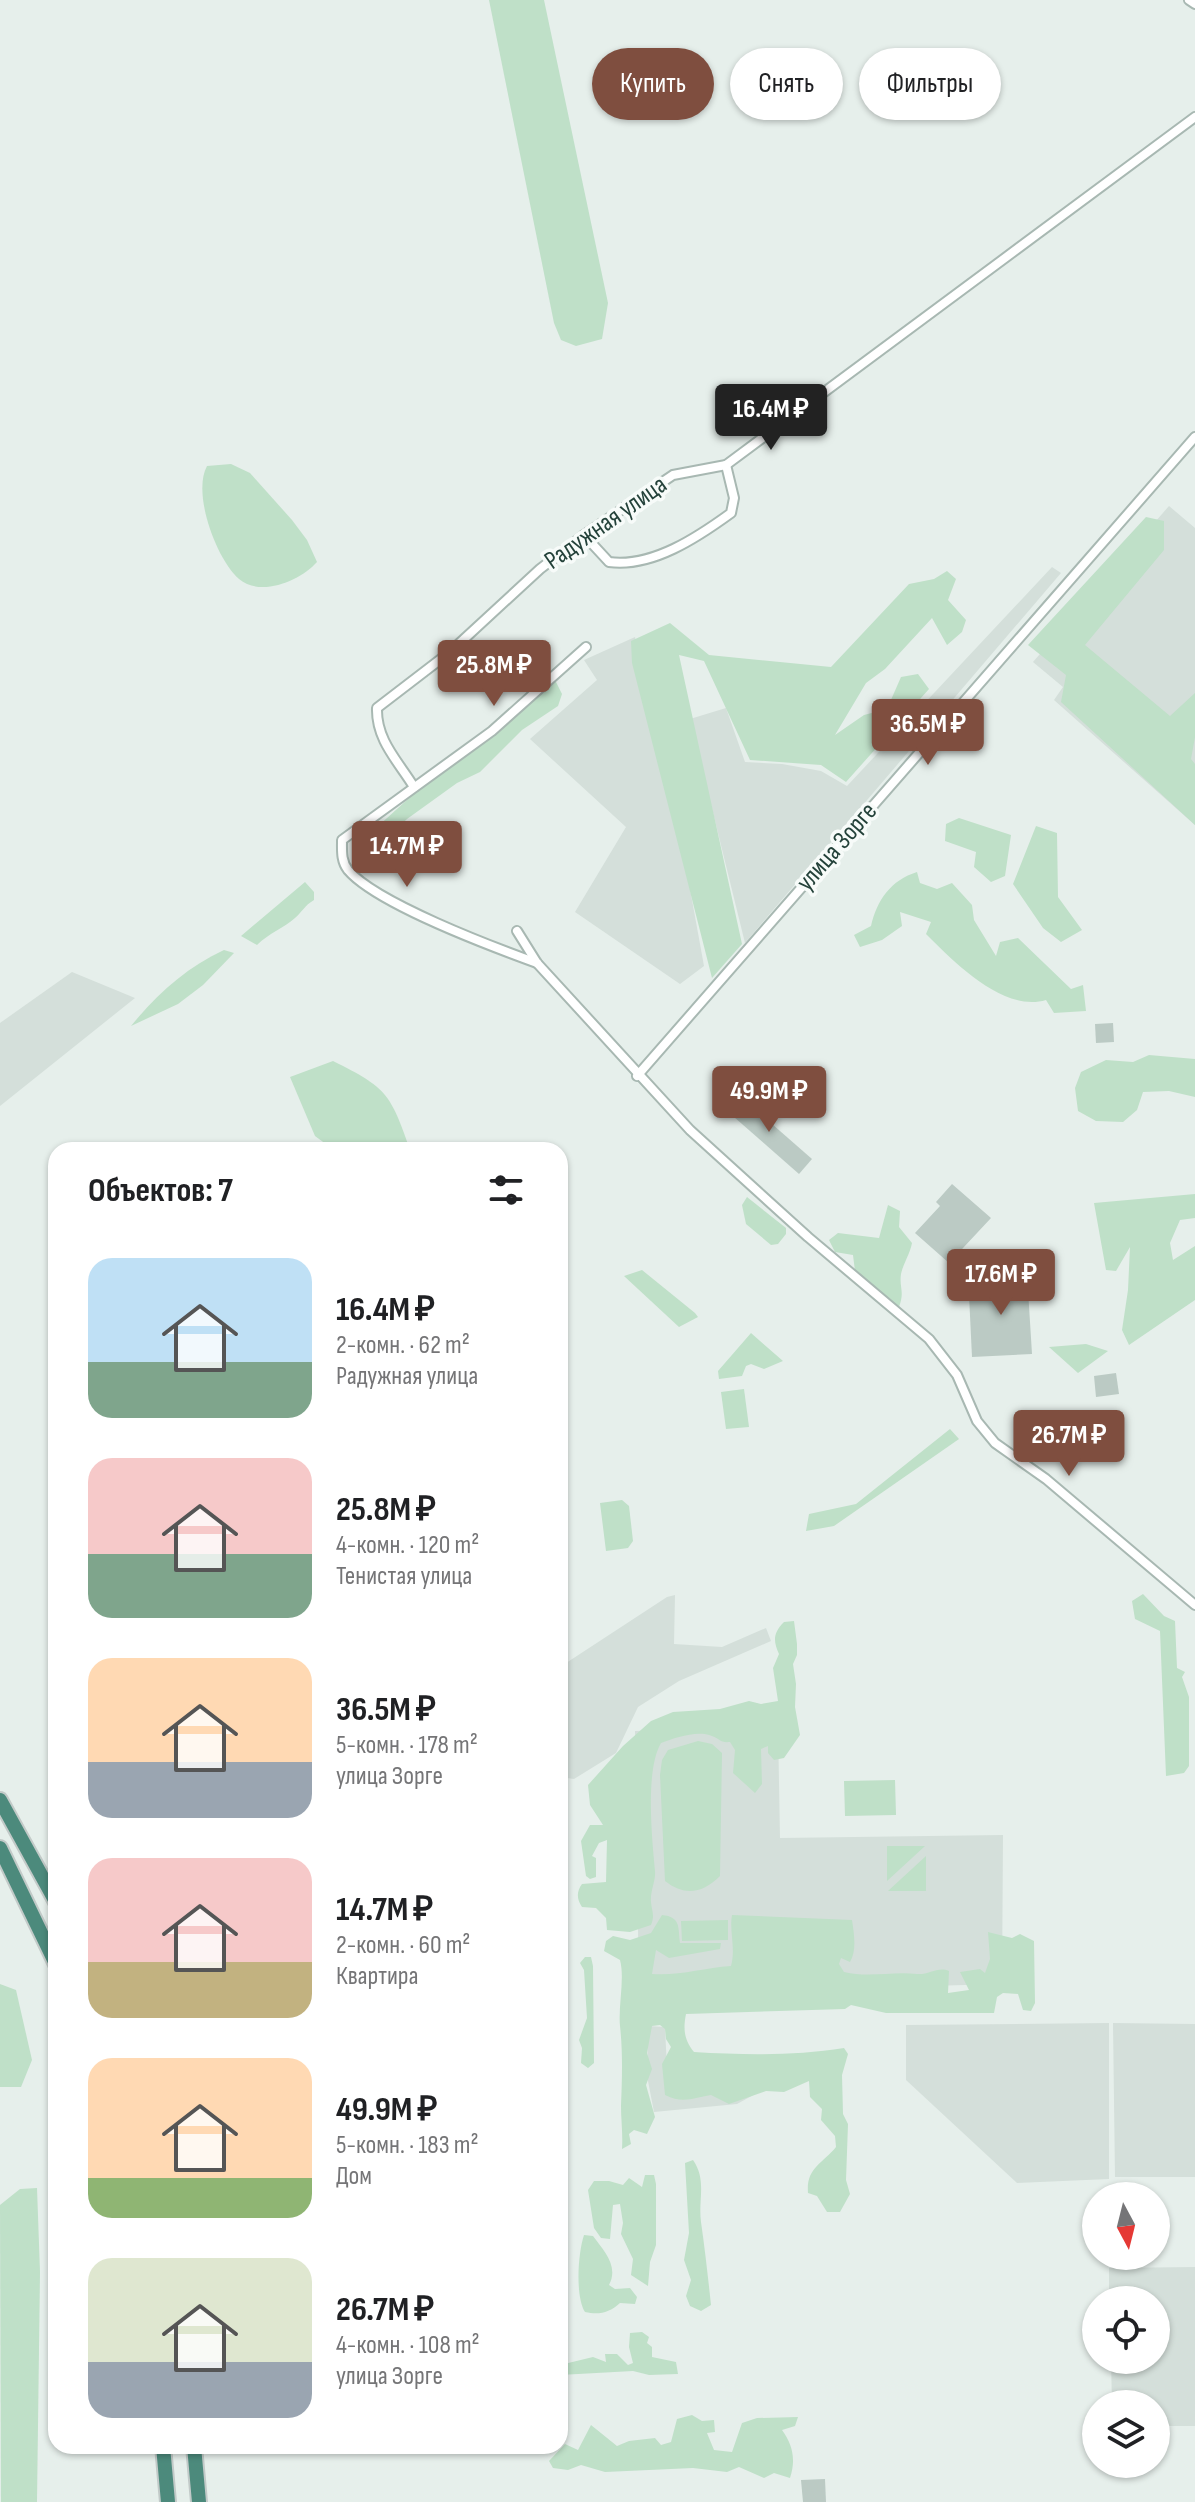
<!DOCTYPE html>
<html lang="ru">
<head>
<meta charset="utf-8">
<style>
  :root { --surface:#fff; --page:#f2f2f2; --text:#202124; --muted:#757577; --accent:#7f4e3f }
  body { margin:0; font-family:"Sofia Sans Condensed",sans-serif; background:var(--page); color:var(--text); height:100vh; display:flex; flex-direction:column; font-size:30px; white-space:nowrap }
  * { box-sizing:border-box; margin:0 }
  p { font-size:26px; color:var(--muted) }
  .icon { flex:none; width:44px; height:44px; fill:none; stroke:currentColor; stroke-width:2; stroke-linecap:round; stroke-linejoin:round }
  .map { position:relative; flex:1; overflow:hidden }
  .drawer { position:absolute; left:48px; top:1142px; width:520px; height:1312px; display:flex; flex-direction:column; background:var(--surface); border-radius:24px; box-shadow:0 2px 6px #0004 }
  .drawer>* { flex:none }
  .banner { position:absolute; left:592px; top:48px; width:482px; height:72px; display:flex; gap:16px }
  .needle { width:52px; rotate:173deg }
  .buttons { position:absolute; left:1082px; top:2182px; display:grid; gap:16px }
  .buttons a { display:grid; place-items:center; width:88px; height:88px; border-radius:50%; background:var(--surface); box-shadow:0 2px 6px #0004; font-size:40px }
  .price { position:absolute; translate:-50% -68px; padding:0 18px; border-radius:8px; background:var(--accent); color:#fff; font-size:26px; line-height:52px; filter:drop-shadow(0 2px 4px #0008) }
  .price::after { content:''; position:absolute; left:50%; top:48px; width:24px; height:18px; margin-left:-12px; background:inherit; clip-path:polygon(0 0,100% 0,50% 100%) }
  .price.active { background:#222; color:#fff }
  ul { padding:0; list-style:none }
  li { display:flex; align-items:center; gap:24px; height:200px; padding:0 40px }
  li span { display:grid; place-items:center; flex:none; width:224px; height:160px; border-radius:24px; color:#555 }
  li>.icon { margin-inline-start:auto }
  span .icon { width:96px; height:96px; fill:#fffc; stroke-width:1 }
  li b { font-size:34px }
  h2 { display:flex; justify-content:space-between; align-items:center; height:96px; padding:0 40px; font-size:34px }
  .pill { padding:0 28px; border-radius:36px; background:var(--surface); box-shadow:0 2px 6px #0004; font-size:28px; line-height:72px }
  .pill.active { background:var(--accent); color:#fff }
  .map>svg:first-child { display:block }
</style>
</head>
<body>
<div class="map">
<svg width="1195" height="2502" viewBox="0 0 1195 2502">
  <rect width="100%" height="100%" fill="#e6efeb"/>
  <g fill="#d4dfda">
    <path d="M 1169,506 L 1195,528 L 1195,825 L 1054,700 L 1063,687 L 1033,662 Z"/>
    <path d="M 1052,567 L 1061,573 L 745,943 L 690,719 L 726,708 L 745,762 L 782,764 L 821,771 L 847,786 Z"/>
    <path d="M 635,637 L 672,790 L 704,966 L 680,984 L 575,912 L 626,827 L 530,739 L 597,680 L 584,660 Z"/>
    <path d="M 72,972 L 135,998 L 0,1106 L 0,1023 Z"/>
    <path d="M 675,1595 L 674,1644 L 722,1647 L 766,1628 L 771,1641 L 679,1681 L 638,1707 L 616,1753 L 574,1779 L 560,1777 L 560,1667 L 667,1597 Z"/>
    <path d="M 778,1726 L 780,1838 L 1003,1835 L 1002,1984 L 639,1994 L 635,1731 Z"/>
    <path d="M 1109,2023 L 1109,2179 L 1017,2183 L 906,2080 L 906,2025 Z"/>
    <path d="M 1113,2023 L 1195,2024 L 1195,2177 L 1115,2177 Z"/>
    <path d="M 647,2026 L 665,2027 L 668,2090 L 770,2086 L 737,2104 L 654,2112 L 648,2081 Z"/>
    <path d="M 1195,2267 L 1195,2426 L 1156,2426 L 1156,2404 L 1112,2404 L 1111,2360 L 1156,2360 L 1156,2300 L 1109,2300 L 1109,2268 Z"/>
  </g>
  <g fill="#bfe0c8">
    <path d="M 489,0 L 544,0 L 608,303 L 602,339 L 576,346 L 561,340 L 554,323 Z"/>
    <path d="M 231,464 L 250,473 L 292,520 L 307,540 L 317,562 C 301,580 261,598 239,579 C 216,559 192,493 207,466 Z"/>
    <path d="M 1146,517 L 1164,521 L 1164,550 L 1085,645 L 1170,716 L 1195,693 L 1195,737 L 1191,759 L 1195,764 L 1195,825 L 1061,702 L 1066,675 L 1028,645 Z"/>
    <path d="M 947,571 L 956,579 L 948,600 L 966,620 L 962,632 L 947,645 L 932,618 L 885,669 L 866,683 L 835,735 L 864,715 L 887,709 L 901,677 L 918,674 L 929,689 L 846,782 L 821,765 L 750,760 L 704,661 L 679,655 L 742,944 L 712,978 L 632,663 L 631,641 L 670,623 L 709,655 L 831,667 L 909,584 L 934,579 Z"/>
    <path d="M 554,678 L 562,694 L 558,706 L 522,730 L 480,772 L 457,783 L 407,819 L 386,839 L 376,828 L 429,780 L 528,705 Z"/>
    <path d="M 959,818 L 1011,835 L 1005,876 L 991,882 L 974,867 L 976,852 L 945,841 L 946,824 Z"/>
    <path d="M 1036,826 L 1057,833 L 1058,897 L 1082,930 L 1061,942 L 1043,928 L 1013,884 Z"/>
    <path d="M 917,872 L 920,883 L 937,889 L 952,883 L 972,905 L 974,920 L 996,956 L 1000,942 L 1018,938 L 1071,989 L 1083,985 L 1086,1011 L 1054,1013 L 1046,1000 C 1004,1013 954,962 926,934 L 931,922 L 900,912 L 902,926 L 882,940 L 860,947 L 854,935 L 871,926 C 877,900 891,880 917,872 Z"/>
    <path d="M 305,882 L 314,892 L 314,900 C 304,906 303,911 295,918 C 284,928 269,933 257,945 L 241,936 Z"/>
    <path d="M 224,950 L 234,953 L 203,985 L 178,1004 L 131,1026 C 157,994 187,967 224,950 Z"/>
    <path d="M 1149,1055 L 1195,1059 L 1195,1097 L 1169,1091 L 1143,1092 L 1137,1110 L 1123,1122 L 1096,1121 L 1078,1111 L 1075,1088 L 1081,1072 L 1106,1060 L 1133,1062 Z"/>
    <path d="M 333,1061 C 387,1088 390,1093 410,1150 L 334,1150 L 315,1136 L 290,1077 Z"/>
    <path d="M 1195,1194 L 1195,1218 L 1180,1220 L 1170,1243 L 1173,1260 L 1195,1246 L 1195,1300 L 1129,1345 L 1122,1330 L 1128,1290 L 1130,1247 L 1116,1271 L 1106,1270 L 1094,1203 Z"/>
    <path d="M 747,1197 L 786,1228 L 786,1234 L 778,1244 L 771,1245 L 746,1224 L 742,1205 Z"/>
    <path d="M 888,1205 L 900,1211 L 899,1227 L 912,1243 C 910,1254 903,1264 901,1274 C 899,1288 905,1291 899,1307 L 855,1271 L 853,1255 L 835,1252 L 829,1240 L 838,1233 L 879,1238 Z"/>
    <path d="M 642,1270 L 695,1313 L 698,1317 L 679,1327 L 624,1276 Z"/>
    <path d="M 751,1333 L 783,1361 L 764,1369 L 751,1364 L 746,1366 L 742,1376 L 719,1379 L 718,1371 Z"/>
    <path d="M 1086,1344 L 1108,1351 L 1078,1373 L 1049,1347 Z"/>
    <path d="M 744,1389 L 749,1427 L 726,1429 L 721,1392 Z"/>
    <path d="M 950,1429 L 959,1439 L 834,1526 L 806,1531 L 809,1514 L 856,1504 Z"/>
    <path d="M 622,1500 L 629,1506 L 633,1541 L 628,1548 L 606,1551 L 600,1503 Z"/>
    <path d="M 1143,1594 L 1164,1616 L 1175,1621 L 1177,1668 L 1185,1672 L 1182,1677 L 1189,1697 L 1189,1766 L 1184,1773 L 1166,1776 L 1160,1631 L 1135,1619 L 1132,1601 Z"/>
    <path d="M 794,1621 L 797,1644 L 797,1655 L 793,1664 L 796,1684 L 795,1707 L 800,1735 L 784,1758 L 774,1760 L 768,1753 L 768,1746 L 761,1749 L 762,1784 L 755,1793 L 733,1773 L 735,1750 L 730,1742 C 720,1743 720,1739 712,1736 C 697,1730 675,1738 661,1743 C 645,1770 652,1839 655,1871 C 656,1881 650,1891 651,1902 C 652,1912 655,1915 651,1925 L 630,1932 L 607,1930 L 606,1918 L 596,1908 L 582,1907 C 577,1900 576,1892 582,1884 L 606,1882 L 607,1840 L 599,1843 L 592,1856 L 596,1858 L 596,1877 L 590,1879 L 586,1876 L 581,1841 L 590,1825 L 603,1825 L 590,1805 L 588,1785 L 623,1746 L 651,1721 L 673,1712 L 720,1709 L 749,1701 L 761,1704 L 778,1701 L 773,1668 L 779,1654 C 773,1641 773,1633 784,1622 Z"/>
    <path d="M 698,1741 L 712,1744 L 722,1753 L 720,1876 C 702,1894 684,1896 665,1881 L 660,1775 L 662,1760 L 668,1750 Z"/>
    <path d="M 895,1780 L 896,1815 L 845,1816 L 844,1781 Z"/>
    <path d="M 887,1846 L 925,1846 L 887,1881 Z"/>
    <path d="M 926,1856 L 926,1891 L 888,1891 Z"/>
    <path d="M 662,1915 C 681,1917 678,1927 680,1943 L 721,1943 L 720,1949 L 669,1958 L 656,1950 L 652,1974 C 679,1976 703,1968 731,1966 C 736,1948 729,1931 732,1915 L 852,1920 C 854,1934 857,1950 850,1962 L 841,1958 L 839,1964 L 844,1972 C 869,1978 893,1971 917,1974 C 929,1975 938,1966 949,1971 L 948,1993 L 969,1990 L 960,1972 L 980,1969 L 985,1973 L 990,1959 L 988,1932 L 1012,1938 L 1020,1934 L 1034,1941 L 1035,2003 L 1031,2011 L 1023,2010 L 1018,1994 L 1003,1993 L 997,1997 L 994,2013 L 886,2013 L 851,2005 L 845,2009 L 686,2014 C 683,2029 684,2040 694,2052 C 744,2055 795,2056 844,2048 L 848,2054 L 842,2075 L 843,2114 L 848,2124 L 846,2180 L 850,2194 L 840,2212 L 827,2212 L 817,2196 L 808,2193 C 806,2168 822,2164 836,2147 L 835,2136 L 821,2120 L 822,2109 L 810,2097 L 809,2081 L 784,2092 L 766,2091 L 729,2104 L 711,2095 C 693,2098 683,2104 665,2095 L 662,2064 L 671,2047 L 666,2039 L 665,2029 L 660,2025 L 652,2026 L 647,2053 L 652,2069 L 646,2085 L 655,2117 L 647,2134 L 634,2130 L 629,2134 L 631,2144 L 622,2149 C 623,2134 621,2120 621,2106 C 622,2080 623,2053 620,2026 C 618,2006 625,1979 620,1960 L 604,1951 L 606,1941 L 613,1936 L 630,1940 L 651,1933 Z"/>
    <path d="M 728,1920 L 728,1940 L 682,1941 L 681,1921 Z"/>
    <path d="M 585,1957 L 591,1957 L 593,1966 L 594,2063 L 588,2068 L 581,2063 L 582,2048 L 579,2040 L 587,2018 L 584,1970 L 580,1963 Z"/>
    <path d="M 0,1984 L 16,1990 L 32,2060 L 21,2087 L 0,2087 Z"/>
    <path d="M 693,2160 C 707,2180 698,2199 701,2222 C 705,2250 708,2277 711,2305 L 701,2311 L 690,2306 L 686,2296 L 691,2280 L 684,2260 L 689,2233 L 685,2163 Z"/>
    <path d="M 645,2175 L 654,2175 L 656,2184 L 656,2245 L 650,2262 L 648,2286 L 631,2275 L 633,2259 L 621,2234 L 623,2223 L 620,2204 L 613,2205 L 610,2239 L 601,2238 L 594,2228 L 588,2190 L 594,2181 L 609,2181 L 623,2185 L 629,2178 L 642,2187 Z"/>
    <path d="M 37,2188 L 40,2272 L 37,2502 L 1,2502 L 0,2205 L 20,2189 Z"/>
    <path d="M 584,2235 L 593,2236 C 604,2251 619,2266 609,2285 L 615,2289 L 630,2288 L 637,2297 L 635,2304 L 620,2303 C 609,2313 599,2315 585,2312 C 575,2296 578,2253 584,2235 Z"/>
    <path d="M 642,2332 L 649,2337 L 647,2343 L 652,2347 L 652,2357 L 676,2362 L 678,2374 L 649,2375 L 633,2371 L 560,2375 L 560,2365 L 593,2357 L 606,2362 L 605,2354 L 617,2354 L 628,2365 L 633,2363 L 629,2347 L 630,2333 Z"/>
    <path d="M 692,2415 L 702,2421 L 714,2420 L 715,2432 L 707,2433 L 714,2450 L 732,2452 L 742,2423 L 757,2418 L 798,2417 L 795,2426 L 782,2430 C 793,2445 796,2460 790,2478 L 774,2473 L 764,2478 L 739,2467 L 727,2472 L 693,2468 L 605,2472 L 581,2465 L 568,2470 L 553,2468 L 549,2461 L 565,2444 L 578,2450 L 591,2425 L 617,2446 L 629,2441 L 655,2438 L 661,2445 L 671,2442 L 677,2419 Z"/>
  </g>
  <g fill="#bbcac4">
    <path d="M 1113,1023 L 1114,1042 L 1096,1043 L 1095,1024 Z"/>
    <path d="M 739,1095 L 812,1159 L 799,1174 L 726,1110 Z"/>
    <path d="M 952,1184 L 991,1218 L 949,1263 L 915,1233 L 940,1206 L 936,1202 Z"/>
    <path d="M 1027,1274 L 1032,1354 L 972,1357 L 969,1295 L 986,1276 Z"/>
    <path d="M 1116,1373 L 1119,1394 L 1096,1397 L 1094,1376 Z"/>
    <path d="M 825,2479 L 826,2502 L 803,2502 L 801,2480 Z"/>
  </g>
  <g fill="none" stroke-linecap="round" stroke-linejoin="round">
    <defs>
      <g id="minor">
        <path d="M 1189,0 L 1195,4"/>
        <path d="M 584,535 L 609,562 C 652,568 698,537 731,513 L 734,498 L 726,465"/>
        <path d="M 414,787 C 398,761 376,740 377,708 L 450,652 L 540,569 L 584,535 L 673,475 L 726,465 L 1195,117"/>
        <path d="M 517,931 L 537,963 L 690,1130 L 808,1237 L 929,1339 L 957,1375 L 977,1421 L 995,1443 L 1046,1479 L 1195,1605"/>
        <path d="M 537,963 C 493,947 376,903 348,870 C 341,861 342,851 342,840 L 492,731 L 586,647"/>
        <path d="M 637,1076 L 1195,437"/>
      </g>
      <g id="trunk">
        <path d="M 0,1800 L 56,1902"/>
        <path d="M 0,1848 L 56,1964"/>
        <path d="M 163,2446 L 168,2502"/>
        <path d="M 194,2446 L 199,2502"/>
      </g>
    </defs>
    <use href="#minor" stroke="#a8b8b2" stroke-width="12"/>
    <use href="#trunk" stroke="#c2cac8" stroke-width="18"/>
    <use href="#minor" stroke="#fff" stroke-width="8"/>
    <use href="#trunk" stroke="#4c8a7c" stroke-width="14"/>
  </g>
  <g text-anchor="middle" dominant-baseline="central" stroke-width="7" stroke-linejoin="round" paint-order="stroke">
    <g font-size="26" fill="#24423a" stroke="#f7fbf9">
      <text transform="translate(606 523) rotate(-35)">Радужная улица</text>
      <text transform="translate(837 847) rotate(-49)">улица Зорге</text>
    </g>
  </g>
</svg>
<div class="buttons">
<a><svg class="needle" viewBox="-14 -14 28 28"><path d="M0-13l5 13h-10z" fill="#e53935"/><path d="M0 13l5-13h-10z" fill="#757577"/></svg></a>
<a><svg class="icon" aria-label="locate" viewBox="0 0 24 24"><circle cx="12" cy="12" r="6"/><path d="M12 2v4M12 18v4M2 12h4M18 12h4"/></svg></a>
<a><svg class="icon" aria-label="layers" viewBox="0 0 24 24"><path d="M12 4l9 5-9 5-9-5zM3 14l9 5 9-5"/></svg></a>
</div>
<b class="price active" style="left:771px;top:452px">16.4M ₽</b>
<b class="price" style="left:494px;top:708px">25.8M ₽</b>
<b class="price" style="left:928px;top:767px">36.5M ₽</b>
<b class="price" style="left:407px;top:889px">14.7M ₽</b>
<b class="price" style="left:769px;top:1134px">49.9M ₽</b>
<b class="price" style="left:1001px;top:1317px">17.6M ₽</b>
<b class="price" style="left:1069px;top:1478px">26.7M ₽</b>
<div class="banner">
<a class="pill active">Купить</a>
<a class="pill">Снять</a>
<a class="pill">Фильтры</a>
</div>
<section class="drawer">
<h2>Объектов: 7<svg class="icon" aria-label="filters" viewBox="0 0 24 24"><path d="M4 7h16M4 17h16"/><circle cx="9" cy="7" r="2"/><circle cx="15" cy="17" r="2"/></svg></h2>
<ul>
<li><span style="background:linear-gradient(#bfe0f5 65%,#7fa58c 0)"><svg class="icon" aria-label="home" viewBox="0 0 24 24"><path d="M3 11l9-7 9 7M6 9v11h12V9"/></svg></span><div><b>16.4M ₽</b><p>2-комн. · 62 m²</p><p>Радужная улица</p></div></li>
<li><span style="background:linear-gradient(#f6c9c9 60%,#7fa58c 0)"><svg class="icon" aria-label="home" viewBox="0 0 24 24"><path d="M3 11l9-7 9 7M6 9v11h12V9"/></svg></span><div><b>25.8M ₽</b><p>4-комн. · 120 m²</p><p>Тенистая улица</p></div></li>
<li><span style="background:linear-gradient(#ffd9b3 65%,#9aa5b1 0)"><svg class="icon" aria-label="home" viewBox="0 0 24 24"><path d="M3 11l9-7 9 7M6 9v11h12V9"/></svg></span><div><b>36.5M ₽</b><p>5-комн. · 178 m²</p><p>улица Зорге</p></div></li>
<li><span style="background:linear-gradient(#f6c9c9 65%,#c2b280 0)"><svg class="icon" aria-label="home" viewBox="0 0 24 24"><path d="M3 11l9-7 9 7M6 9v11h12V9"/></svg></span><div><b>14.7M ₽</b><p>2-комн. · 60 m²</p><p>Квартира</p></div></li>
<li><span style="background:linear-gradient(#ffd9b3 75%,#8fb573 0)"><svg class="icon" aria-label="home" viewBox="0 0 24 24"><path d="M3 11l9-7 9 7M6 9v11h12V9"/></svg></span><div><b>49.9M ₽</b><p>5-комн. · 183 m²</p><p>Дом</p></div></li>
<li><span style="background:linear-gradient(#dfe7d0 65%,#9aa5b1 0)"><svg class="icon" aria-label="home" viewBox="0 0 24 24"><path d="M3 11l9-7 9 7M6 9v11h12V9"/></svg></span><div><b>26.7M ₽</b><p>4-комн. · 108 m²</p><p>улица Зорге</p></div></li>
</ul>
</section>
</div>
</body>
</html>
